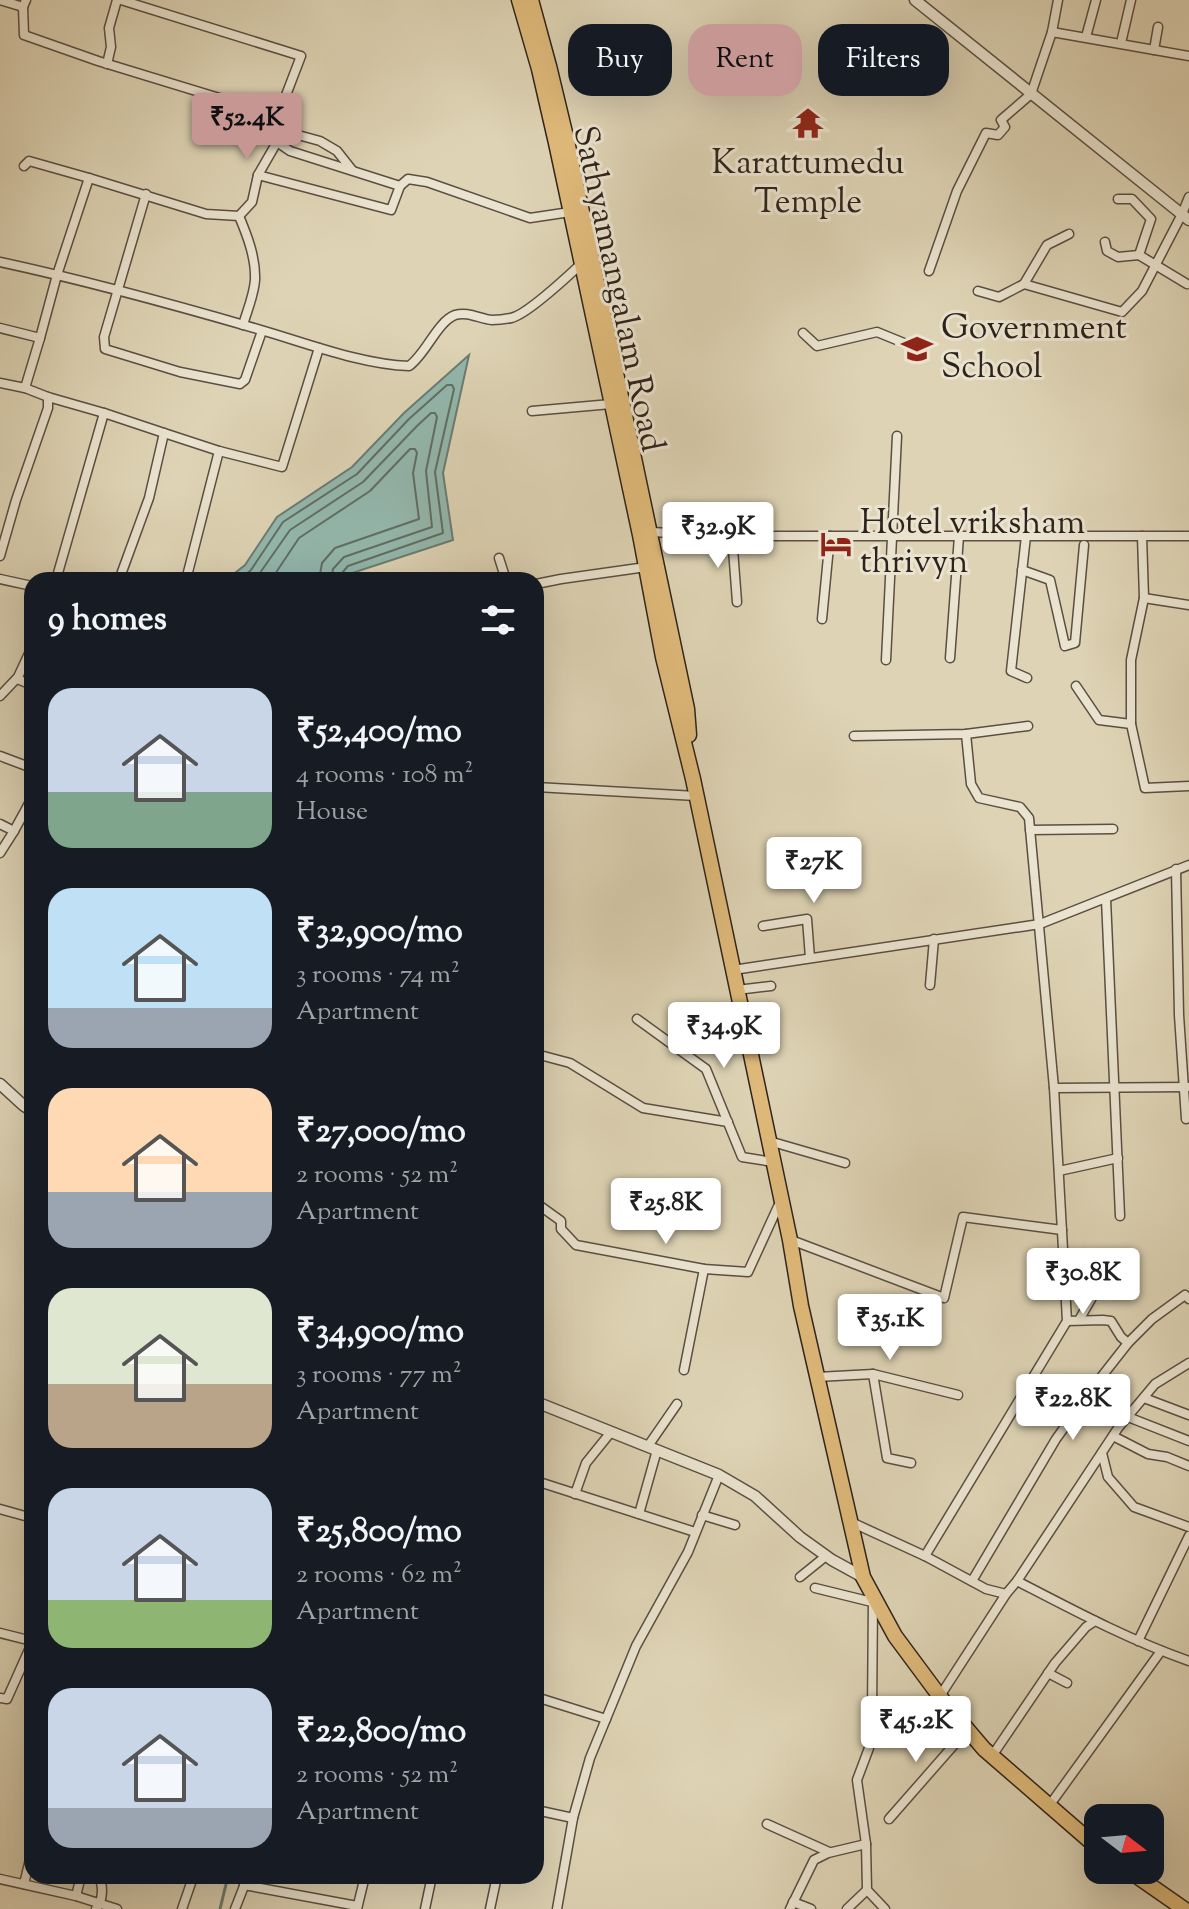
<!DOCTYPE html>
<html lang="en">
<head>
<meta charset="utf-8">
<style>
  :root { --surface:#171b24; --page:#20242c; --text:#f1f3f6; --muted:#9ea1a6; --accent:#c59692 }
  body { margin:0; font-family:"Sorts Mill Goudy",serif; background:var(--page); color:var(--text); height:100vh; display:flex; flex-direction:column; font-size:30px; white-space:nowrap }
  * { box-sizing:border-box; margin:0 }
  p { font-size:26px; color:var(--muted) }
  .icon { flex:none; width:44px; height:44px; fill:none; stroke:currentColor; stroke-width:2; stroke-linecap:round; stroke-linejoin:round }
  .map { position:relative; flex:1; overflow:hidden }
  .panel { position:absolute; left:24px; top:572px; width:520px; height:1312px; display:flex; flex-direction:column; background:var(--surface); border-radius:24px; box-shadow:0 8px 32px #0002 }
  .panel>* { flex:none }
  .banner { position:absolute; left:568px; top:24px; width:500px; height:72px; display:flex; gap:16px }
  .needle { width:52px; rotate:106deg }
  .buttons { position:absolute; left:1084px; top:1804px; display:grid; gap:16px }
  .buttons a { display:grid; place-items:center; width:80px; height:80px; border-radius:16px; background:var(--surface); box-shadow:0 8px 32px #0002; font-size:40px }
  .price { position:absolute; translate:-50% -68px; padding:0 18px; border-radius:8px; background:#fff; color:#222; font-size:26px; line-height:52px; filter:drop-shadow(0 2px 4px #0008) }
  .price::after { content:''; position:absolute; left:50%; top:48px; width:24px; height:18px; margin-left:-12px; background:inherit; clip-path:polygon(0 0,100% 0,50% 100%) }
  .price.selected { background:var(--accent); color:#111 }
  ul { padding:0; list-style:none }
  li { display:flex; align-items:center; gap:24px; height:200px; padding:0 24px }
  li span { display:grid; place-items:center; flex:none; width:224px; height:160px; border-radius:24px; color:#555 }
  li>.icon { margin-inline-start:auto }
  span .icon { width:96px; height:96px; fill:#fffc; stroke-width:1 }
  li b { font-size:34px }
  h2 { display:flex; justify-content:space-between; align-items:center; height:96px; padding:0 24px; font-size:34px }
  .pill { padding:0 28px; border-radius:24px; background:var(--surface); box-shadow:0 8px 32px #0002; font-size:28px; line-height:72px }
  .pill.selected { background:var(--accent); color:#111 }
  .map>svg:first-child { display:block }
</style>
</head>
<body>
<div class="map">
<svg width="1189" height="1909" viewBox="0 0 1189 1909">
  <rect width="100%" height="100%" fill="#ded4b5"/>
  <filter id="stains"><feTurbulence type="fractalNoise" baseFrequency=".0025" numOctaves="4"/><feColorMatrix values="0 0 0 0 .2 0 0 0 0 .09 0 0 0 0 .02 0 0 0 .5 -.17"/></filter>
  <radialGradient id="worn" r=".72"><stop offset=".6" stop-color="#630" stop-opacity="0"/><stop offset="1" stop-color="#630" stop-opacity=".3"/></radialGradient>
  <path fill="#93b8ae" stroke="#6b7c74" stroke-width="2" d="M 469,355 L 443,473 L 453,540 L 352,573 L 347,580 L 226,580 L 245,565 L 277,517 L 352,467 L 404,413 Z"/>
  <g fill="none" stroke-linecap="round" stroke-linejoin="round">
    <g stroke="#606e65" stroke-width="2">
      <path d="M 239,580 L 251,570 L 283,522 L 357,474 L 409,419 L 447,385 L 452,385 L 454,389 L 435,472 L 443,533 L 348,566 L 342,573 L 341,580"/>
      <path d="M 255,580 L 290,530 L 363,482 L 417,426 L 431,413 L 435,413 L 437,417 L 426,471 L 432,527 L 344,557 L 333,569 L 331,580"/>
      <path d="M 271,580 L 299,538 L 370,491 L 410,449 L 415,449 L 417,453 L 413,473 L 419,519 L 335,548 L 322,563 L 319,580"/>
    </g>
    <path stroke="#6b7c74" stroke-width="3" d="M 220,1909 L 228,1876"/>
    <defs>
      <g id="minor">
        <path d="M 0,0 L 23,7"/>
        <path d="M 26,0 L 23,7 L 24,35 L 98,61 L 278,116 L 298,135 L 320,141 L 337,151 L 352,170"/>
        <path d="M 1052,32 L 1189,56"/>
        <path d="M 1086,37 L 1096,0"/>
        <path d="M 1121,43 L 1131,0"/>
        <path d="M 1154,50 L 1158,27"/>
        <path d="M 107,64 L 111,47 L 109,28 L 117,0"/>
        <path d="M 277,142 L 290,151 L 400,186"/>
        <path d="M 258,175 L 391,210 L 400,186 L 408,179 L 427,182 L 530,218 L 570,212"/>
        <path d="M 89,178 L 206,214 L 239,216 L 252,202 L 258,175 L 277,142 L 278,116 L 301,56 L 121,0"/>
        <path d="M 146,194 L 104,337 L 105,349 L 180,372 L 240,384 L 245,380 L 262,331"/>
        <path d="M 1118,199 L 1132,199 L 1151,219 L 1139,255 L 1187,284"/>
        <path d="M 239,216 C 247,235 256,258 255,280 C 254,295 247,311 243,325"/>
        <path d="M 1105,242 L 1107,251 L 1118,257 L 1139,255"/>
        <path d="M 0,262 C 88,281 175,305 261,330 C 306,343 363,365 409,366 C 426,354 437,322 455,315 C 468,311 480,319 492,320 C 498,320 506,319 511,318 C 527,315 568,276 581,264"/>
        <path d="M 929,271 L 957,191 L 986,133 L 998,135 L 1005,127 L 1001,120 L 1031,94 L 1052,32 L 1058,0"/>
        <path d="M 1024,284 L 1122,312 L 1142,291 L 1182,214 L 1189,197"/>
        <path d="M 978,291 L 999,297 L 1024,284 L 1047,245 L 1069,234"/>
        <path d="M 0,328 L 40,338 L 57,275 L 89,178 L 29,161 L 24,166"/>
        <path d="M 803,333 L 817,346 L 877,332 L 904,343"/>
        <path d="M 40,338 L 25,388 L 48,397 L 104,413 L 56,580"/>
        <path d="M 0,383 L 25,388"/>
        <path d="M 532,411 L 611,404"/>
        <path d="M 104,413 L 164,433"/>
        <path d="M 651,532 L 732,536 L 1189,536"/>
        <path d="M 732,536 L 737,602"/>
        <path d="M 1026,536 L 1011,671 L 1027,678"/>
        <path d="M 1142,536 L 1144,598 L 1131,660 L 1131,724 L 1145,788 L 1189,786"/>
        <path d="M 0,556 L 16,500 L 48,408 L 48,397"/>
        <path d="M 499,558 L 506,580"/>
        <path d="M 1022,570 L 1050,580 L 1065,646 L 1075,643 L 1084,545"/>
        <path d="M 0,579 L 32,586"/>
        <path d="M 119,580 L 149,498 L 164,433 L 219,451 L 282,467 L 319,348"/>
        <path d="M 186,580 L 219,451"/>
        <path d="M 536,584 L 561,579 L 646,567"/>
        <path d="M 1144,598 L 1189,605"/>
        <path d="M 822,619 L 830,536"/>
        <path d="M 950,658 L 959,536"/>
        <path d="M 886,660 L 897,436"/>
        <path d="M 17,679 L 32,685"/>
        <path d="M 1076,686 L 1099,720 L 1131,724"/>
        <path d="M 0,696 L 18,677 L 32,647"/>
        <path d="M 854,736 L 966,734 L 1028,726"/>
        <path d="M 0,756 L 32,768"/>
        <path d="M 536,787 L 696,796"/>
        <path d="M 0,824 L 14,831 L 0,853"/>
        <path d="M 1030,830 L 1113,829"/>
        <path d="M 14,831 L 32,798"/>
        <path d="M 1176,869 L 1179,1015 L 1186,1119"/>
        <path d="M 1106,899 L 1120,1216"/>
        <path d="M 763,926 L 807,919 L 810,958"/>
        <path d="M 733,970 L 1040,924 L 1189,865"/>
        <path d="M 930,985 L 934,939"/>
        <path d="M 737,990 L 771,986"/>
        <path d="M 637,1019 L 706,1069 L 742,1157 L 773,1162"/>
        <path d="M 536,1054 L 570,1063 L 643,1108 L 728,1122"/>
        <path d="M 1054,1088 L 1189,1087"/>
        <path d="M 769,1141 L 845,1163"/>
        <path d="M 1059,1171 L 1118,1158"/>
        <path d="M 536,1203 L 561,1221 L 561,1229 L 576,1245 L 704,1269 L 748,1272 L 781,1200"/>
        <path d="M 791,1240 L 944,1298 L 963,1217 L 1062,1230"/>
        <path d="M 1079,1320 L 1101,1282"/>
        <path d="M 1067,1321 L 1103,1320 L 1111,1321 L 1121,1337 L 1128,1343"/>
        <path d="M 684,1370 L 704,1269"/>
        <path d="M 873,1374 L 887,1458 L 911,1463"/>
        <path d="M 817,1377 L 873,1374 L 958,1395"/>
        <path d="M 1144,1398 L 1189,1415"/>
        <path d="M 1128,1417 L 1189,1441"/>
        <path d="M 1113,1436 L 1148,1454 L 1167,1457 L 1189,1466"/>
        <path d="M 648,1446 L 677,1404"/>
        <path d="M 1102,1453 L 1108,1477 L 1134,1507 L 1189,1527"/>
        <path d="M 536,1481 L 695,1532"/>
        <path d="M 575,1494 L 586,1463 L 611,1432"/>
        <path d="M 0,1509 L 32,1518"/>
        <path d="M 639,1514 L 657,1450"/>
        <path d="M 702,1515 L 735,1525"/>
        <path d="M 851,1522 L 925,1556 L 1067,1321 L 1054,1088 L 1029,818 L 1020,807 L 979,798 L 971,784 L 966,734"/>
        <path d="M 925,1556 L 986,1589 L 1006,1594 L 1017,1581 L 1118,1428 L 1155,1384 L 1189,1363"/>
        <path d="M 800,1577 L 826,1556"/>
        <path d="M 972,1581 L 1056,1439 L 1095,1385 L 1128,1343 L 1152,1319 L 1185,1295 L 1189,1299"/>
        <path d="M 1017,1581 C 1073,1610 1129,1640 1189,1661"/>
        <path d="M 815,1588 L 872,1602"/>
        <path d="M 873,1600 L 872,1714 L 869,1748 L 857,1780 L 866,1844 L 867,1890 L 885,1909"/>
        <path d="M 0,1633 L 32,1641"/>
        <path d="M 1138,1641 L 1189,1536"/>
        <path d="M 1048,1673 L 1067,1683"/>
        <path d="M 940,1696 L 1006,1594"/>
        <path d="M 536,1697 L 606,1719"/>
        <path d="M 0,1698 L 7,1699 L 32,1643"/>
        <path d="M 992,1756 L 1055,1663 L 1086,1627 L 1095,1621"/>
        <path d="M 1049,1806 L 1161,1651"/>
        <path d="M 536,1810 L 573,1818"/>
        <path d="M 889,1819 L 967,1730"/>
        <path d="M 767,1824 L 829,1852"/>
        <path d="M 0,1879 L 76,1896 L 117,1909"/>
        <path d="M 24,1884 L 32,1851"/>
        <path d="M 244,1885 L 357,1906"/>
        <path d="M 76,1896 L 81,1876"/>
        <path d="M 793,1902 L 811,1909"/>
        <path d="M 96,1909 C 103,1901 104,1885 98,1876"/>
        <path d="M 182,1909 L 191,1883"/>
        <path d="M 235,1909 L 248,1876"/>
        <path d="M 357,1909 L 365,1876"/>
        <path d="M 425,1909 L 432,1876"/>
        <path d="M 490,1909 L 497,1876"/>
        <path d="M 557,1909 L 573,1818 L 590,1758 L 636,1646 L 688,1552 L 719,1475"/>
        <path d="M 790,1909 L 814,1860 L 828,1853 L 866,1844"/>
        <path d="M 847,1909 L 867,1890"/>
      </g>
      <g id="tertiary">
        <path d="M 915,0 L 1189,220"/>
        <path d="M 0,1084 L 23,1105 L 32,1111"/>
        <path d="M 536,1402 L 719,1475 L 755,1496 L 800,1537 L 832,1560 L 863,1577"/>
      </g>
      <g id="trunk">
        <path d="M 519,0 L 539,69 L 556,143 L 640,535 L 663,657 L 693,779 L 790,1240 L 801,1306 L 863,1577 L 895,1636 L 944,1702 L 984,1749 L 1098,1848"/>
        <path d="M 531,0 L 549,66 L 567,141 L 687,709 L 689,735"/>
        <path d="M 1128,1870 L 1184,1909"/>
      </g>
    </defs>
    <use href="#minor" stroke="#5a4f42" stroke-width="11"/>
    <use href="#tertiary" stroke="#5a4f42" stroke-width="13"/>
    <use href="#trunk" stroke="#2e231c" stroke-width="17"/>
    <use href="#minor" stroke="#eae3cf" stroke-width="8"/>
    <use href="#tertiary" stroke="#eae3cf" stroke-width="10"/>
    <use href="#trunk" stroke="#dfba7a" stroke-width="14"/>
  </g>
  <defs>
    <symbol id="temple-bare" viewBox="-9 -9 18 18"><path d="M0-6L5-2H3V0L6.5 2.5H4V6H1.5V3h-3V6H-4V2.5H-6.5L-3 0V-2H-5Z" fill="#8f2418" stroke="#eae3cf" stroke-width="2.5" paint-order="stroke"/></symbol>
    <symbol id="school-bare" viewBox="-9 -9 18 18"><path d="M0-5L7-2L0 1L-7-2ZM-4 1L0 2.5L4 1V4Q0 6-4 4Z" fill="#8f2418" stroke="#eae3cf" stroke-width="2.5" paint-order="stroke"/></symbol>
    <symbol id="hotel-bare" viewBox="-9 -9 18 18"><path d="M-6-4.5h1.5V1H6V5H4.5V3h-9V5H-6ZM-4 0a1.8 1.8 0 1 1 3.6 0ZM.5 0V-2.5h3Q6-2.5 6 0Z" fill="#8f2418" stroke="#eae3cf" stroke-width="2.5" paint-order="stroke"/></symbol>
  </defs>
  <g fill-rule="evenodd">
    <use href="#temple-bare" x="786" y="101" width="44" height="44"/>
    <use href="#school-bare" x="895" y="327" width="44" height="44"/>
    <use href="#hotel-bare" x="814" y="522" width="44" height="44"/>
  </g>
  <g text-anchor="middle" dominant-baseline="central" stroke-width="6" stroke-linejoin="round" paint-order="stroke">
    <g font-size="34" fill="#2e231c" stroke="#eae3cf" text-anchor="start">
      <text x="808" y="164" text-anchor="middle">Karattumedu<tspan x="808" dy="39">Temple</tspan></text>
      <text x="941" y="329">Government<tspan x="941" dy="39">School</tspan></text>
      <text x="860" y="524">Hotel vriksham<tspan x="860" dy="39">thrivyn</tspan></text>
    </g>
    <g font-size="34" fill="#2e231c" stroke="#eae3cf">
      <text transform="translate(617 289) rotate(78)">Sathyamangalam Road</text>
    </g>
  </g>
  <rect width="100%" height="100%" filter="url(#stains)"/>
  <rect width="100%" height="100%" fill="url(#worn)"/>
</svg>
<div class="buttons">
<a><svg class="needle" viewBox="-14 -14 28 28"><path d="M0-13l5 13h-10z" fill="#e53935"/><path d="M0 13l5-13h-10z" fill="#9ea1a6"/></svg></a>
</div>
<b class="price selected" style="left:247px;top:161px">₹52.4K</b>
<b class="price" style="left:718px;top:570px">₹32.9K</b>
<b class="price" style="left:814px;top:905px">₹27K</b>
<b class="price" style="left:724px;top:1070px">₹34.9K</b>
<b class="price" style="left:666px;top:1246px">₹25.8K</b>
<b class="price" style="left:1083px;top:1316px">₹30.8K</b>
<b class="price" style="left:890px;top:1362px">₹35.1K</b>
<b class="price" style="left:1073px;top:1442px">₹22.8K</b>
<b class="price" style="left:916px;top:1764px">₹45.2K</b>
<div class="banner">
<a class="pill">Buy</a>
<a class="pill selected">Rent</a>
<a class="pill">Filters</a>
</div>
<section class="panel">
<h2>9 homes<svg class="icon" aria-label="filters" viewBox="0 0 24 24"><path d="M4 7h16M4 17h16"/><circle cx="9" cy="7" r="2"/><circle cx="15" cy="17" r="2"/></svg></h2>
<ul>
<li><span style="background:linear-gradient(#c9d6e8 65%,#7fa58c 0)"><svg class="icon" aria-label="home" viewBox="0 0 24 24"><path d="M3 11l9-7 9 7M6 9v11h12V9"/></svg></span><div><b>₹52,400/mo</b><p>4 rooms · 108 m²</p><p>House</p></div></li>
<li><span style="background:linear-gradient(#bfe0f5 75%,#9aa5b1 0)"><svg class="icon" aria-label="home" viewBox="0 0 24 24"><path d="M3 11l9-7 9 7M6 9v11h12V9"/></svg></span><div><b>₹32,900/mo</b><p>3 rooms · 74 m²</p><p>Apartment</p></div></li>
<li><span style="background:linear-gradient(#ffd9b3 65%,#9aa5b1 0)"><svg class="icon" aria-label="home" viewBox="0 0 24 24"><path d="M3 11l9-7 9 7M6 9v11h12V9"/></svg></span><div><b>₹27,000/mo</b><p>2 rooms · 52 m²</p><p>Apartment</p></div></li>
<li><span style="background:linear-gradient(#dfe7d0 60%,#b9a48a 0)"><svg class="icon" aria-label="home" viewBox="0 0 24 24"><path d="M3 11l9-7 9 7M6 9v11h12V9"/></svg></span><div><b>₹34,900/mo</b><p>3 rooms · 77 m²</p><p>Apartment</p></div></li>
<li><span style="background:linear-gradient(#c9d6e8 70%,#8fb573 0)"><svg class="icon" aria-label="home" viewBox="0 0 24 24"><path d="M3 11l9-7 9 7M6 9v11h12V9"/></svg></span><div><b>₹25,800/mo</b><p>2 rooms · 62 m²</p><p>Apartment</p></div></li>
<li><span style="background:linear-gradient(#c9d6e8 75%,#9aa5b1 0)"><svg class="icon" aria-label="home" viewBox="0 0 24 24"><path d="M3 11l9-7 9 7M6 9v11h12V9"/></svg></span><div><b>₹22,800/mo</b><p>2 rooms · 52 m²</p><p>Apartment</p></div></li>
</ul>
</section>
</div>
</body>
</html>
